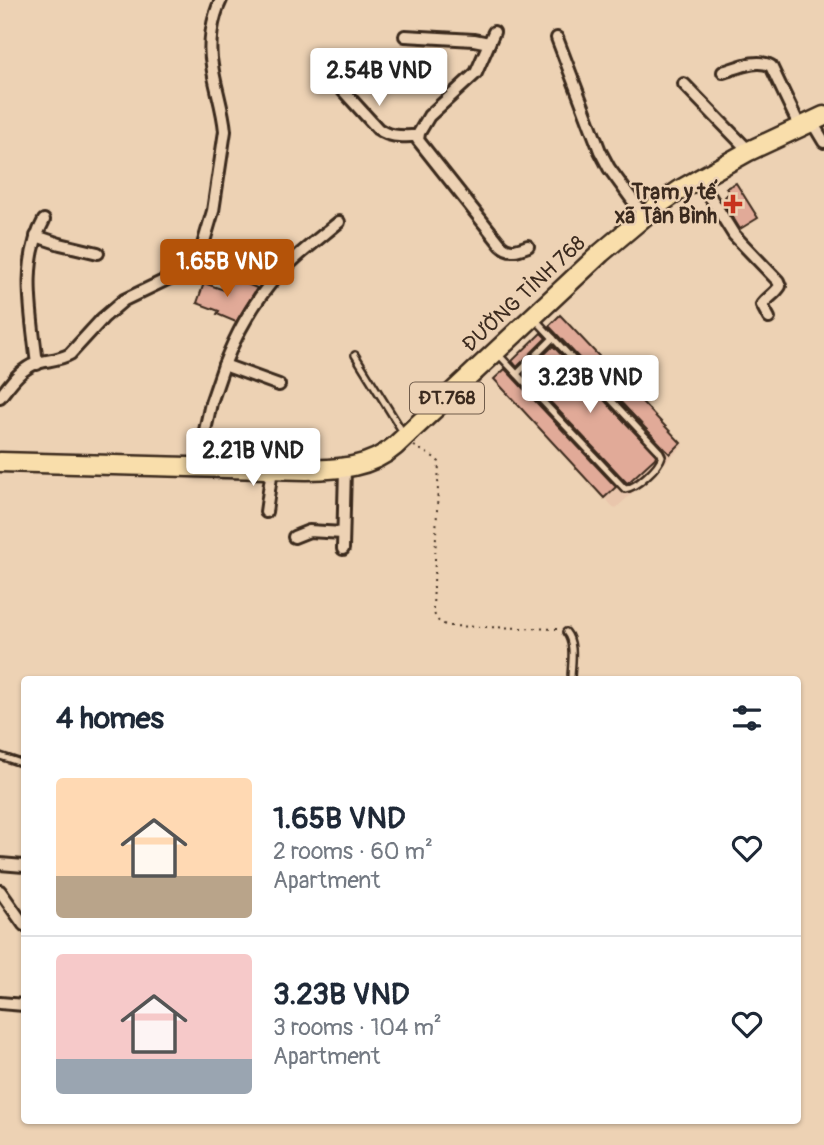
<!DOCTYPE html>
<html lang="en">
<head>
<meta charset="utf-8">
<style>
  :root { --surface:#fff; --page:#f6f6f7; --text:#1f2937; --muted:#747a83; --line:#e0e1e3; --accent:#b45309 }
  body { margin:0; font-family:Pangolin,sans-serif; background:var(--page); color:var(--text); height:100vh; display:flex; flex-direction:column; font-size:26px; white-space:nowrap }
  * { box-sizing:border-box; margin:0 }
  p { font-size:23px; color:var(--muted) }
  .icon { flex:none; width:38px; height:38px; fill:none; stroke:currentColor; stroke-width:2; stroke-linecap:round; stroke-linejoin:round }
  .map { position:relative; flex:1; overflow:hidden }
  .details { position:absolute; left:21px; top:676px; width:780px; height:448px; display:flex; flex-direction:column; background:var(--surface); border-radius:7px; box-shadow:0 2px 5px #0004 }
  .details>* { flex:none }
  .price { position:absolute; translate:-50% -60px; padding:0 16px; border-radius:7px; background:#fff; color:#222; font-size:23px; line-height:46px; filter:drop-shadow(0 2px 4px #0008) }
  .price::after { content:''; position:absolute; left:50%; top:42px; width:21px; height:16px; margin-left:-10px; background:inherit; clip-path:polygon(0 0,100% 0,50% 100%) }
  .price.on { background:var(--accent); color:#fff }
  ul { padding:0; list-style:none }
  li { display:flex; align-items:center; gap:21px; height:175px; padding:0 35px }
  li+li { border-top:2px solid var(--line) }
  li span { display:grid; place-items:center; flex:none; width:196px; height:140px; border-radius:7px; color:#555 }
  li>.icon { margin-inline-start:auto }
  span .icon { width:84px; height:84px; fill:#fffc; stroke-width:1 }
  li b { font-size:30px }
  h2 { display:flex; justify-content:space-between; align-items:center; height:84px; padding:0 35px; font-size:30px }
  .map>svg:first-child { display:block }
</style>
</head>
<body>
<div class="map">
<svg width="824" height="1145" viewBox="0 0 824 1145">
  <rect width="100%" height="100%" fill="#edd2b4"/>
  <filter id="ink" filterUnits="userSpaceOnUse"><feTurbulence type="fractalNoise" baseFrequency=".0143" numOctaves="2"/><feDisplacementMap in="SourceGraphic" scale="14" xChannelSelector="R" yChannelSelector="G"/><feConvolveMatrix kernelMatrix="1 2 1 2 8 2 1 2 1" color-interpolation-filters="sRGB"/></filter>
  <g filter="url(#ink)">
    <path fill="#e9c6ac" d="M 560,315 L 683,446 L 615,509 L 494,379 Z"/>
    <g fill="#e1aa98" stroke="#3b2a1e" stroke-width="2">
      <path d="M 736,183 L 758,218 L 740,229 L 724,203 L 728,201 L 725,196 L 729,193 L 726,188 Z"/>
      <path d="M 232,278 L 257,288 L 236,322 L 217,314 L 219,311 L 197,303 L 204,283 L 227,291 Z"/>
      <path d="M 560,315 L 681,443 L 670,454 L 665,449 L 549,326 Z"/>
      <path d="M 541,333 L 546,338 L 517,367 L 512,361 Z"/>
      <path d="M 553,346 L 656,455 L 655,458 L 629,482 L 627,483 L 524,374 Z"/>
      <path d="M 505,369 L 616,487 L 604,498 L 494,379 Z"/>
    </g>
    <g fill="none" stroke-linecap="round" stroke-linejoin="round">
      <defs>
        <g id="service">
          <path d="M 355,355 L 404,434"/>
          <path d="M 499,355 L 625,489 C 636,488 659,467 662,456 L 660,452 L 535,319"/>
          <path d="M 517,374 L 553,338"/>
          <path d="M 566,632 C 576,644 571,665 571,679"/>
          <path d="M 0,756 L 24,764"/>
        </g>
        <g id="minor">
          <path d="M 494,32 L 476,73 L 429,116 L 419,133 L 418,140 L 501,245 C 509,253 518,250 528,246"/>
          <path d="M 405,36 L 474,40 L 489,43"/>
          <path d="M 557,38 L 600,151 L 609,168 L 644,216"/>
          <path d="M 723,72 C 737,68 757,58 771,66 L 800,127"/>
          <path d="M 684,84 L 749,151"/>
          <path d="M 338,85 L 378,129 C 391,138 403,136 418,136"/>
          <path d="M 812,122 L 824,142"/>
          <path d="M 699,179 L 734,235 L 778,281 L 780,286 C 775,294 767,298 762,305 L 769,318"/>
          <path d="M 36,236 L 60,244 L 98,253"/>
          <path d="M 37,364 C 32,317 20,263 44,220"/>
          <path d="M 224,365 C 235,337 251,307 270,284 C 289,261 316,241 339,222"/>
          <path d="M 0,397 C 11,383 20,369 37,363 C 48,360 60,360 70,354 L 103,318 L 124,300 L 180,273 L 190,267 L 200,255 L 213,211 L 225,131 C 223,108 215,87 212,65 C 208,45 212,18 221,0"/>
          <path d="M 197,467 L 211,403 L 224,365 L 279,385"/>
          <path d="M 266,512 L 272,469"/>
          <path d="M 294,537 L 309,531 L 343,533"/>
          <path d="M 343,549 L 345,468"/>
          <path d="M 0,864 L 24,866"/>
          <path d="M 0,891 L 24,925"/>
          <path d="M 0,1003 L 24,1005"/>
        </g>
        <path id="primary" d="M 0,462 L 307,470 C 339,469 370,468 395,446 L 601,253 L 658,205 L 683,188 L 749,151 L 824,116"/>
      </defs>
      <use href="#service" stroke="#3b2a1e" stroke-width="10"/>
      <use href="#minor" stroke="#3b2a1e" stroke-width="16"/>
      <use href="#primary" stroke="#3b2a1e" stroke-width="23"/>
      <path stroke="#3b2a1e" stroke-width="2" stroke-dasharray="2 5" stroke-linecap="butt" d="M 414,446 L 435,458 L 439,462 L 433,608 C 435,619 438,623 449,626 L 559,629"/>
      <use href="#service" stroke="#edd2b4" stroke-width="5"/>
      <use href="#minor" stroke="#edd2b4" stroke-width="10"/>
      <use href="#primary" stroke="#f9deab" stroke-width="18"/>
    </g>
  </g>
  <path fill="#c8321e" stroke="#edd2b4" stroke-width="2.5" d="M729.5 193.5h7v7h7v7h-7v7h-7v-7h-7v-7h7z"/>
  <g text-anchor="middle" dominant-baseline="central" stroke-width="5" stroke-linejoin="round" paint-order="stroke">
    <rect fill="#edd2b4" stroke="#705c4b" stroke-width="2" x="410" y="382.5" width="74" height="31" rx="5"/>
    <g font-size="19" font-weight="bold" fill="#3b2a1e">
      <text x="447" y="398">ĐT.768</text>
    </g>
    <g font-size="21" font-weight="bold" fill="#3b2a1e" stroke="#edd2b4" text-anchor="end">
      <text x="717" y="192">Trạm y tế<tspan x="717" dy="24">xã Tân Bình</tspan></text>
    </g>
    <g font-size="21" fill="#3b2a1e" stroke="#edd2b4">
      <text transform="translate(524 294) rotate(-43)">ĐƯỜNG TỈNH 768</text>
    </g>
  </g>
</svg>
<b class="price" style="left:379px;top:108px">2.54B VND</b>
<b class="price on" style="left:227px;top:299px">1.65B VND</b>
<b class="price" style="left:590px;top:415px">3.23B VND</b>
<b class="price" style="left:253px;top:488px">2.21B VND</b>
<section class="details">
<h2>4 homes<svg class="icon" aria-label="filters" viewBox="0 0 24 24"><path d="M4 7h16M4 17h16"/><circle cx="9" cy="7" r="2"/><circle cx="15" cy="17" r="2"/></svg></h2>
<ul>
<li><span style="background:linear-gradient(#ffd9b3 70%,#b9a48a 0)"><svg class="icon" aria-label="home" viewBox="0 0 24 24"><path d="M3 11l9-7 9 7M6 9v11h12V9"/></svg></span><div><b>1.65B VND</b><p>2 rooms · 60 m²</p><p>Apartment</p></div><svg class="icon" aria-label="heart" viewBox="0 0 24 24"><path d="M12 20l-8-8c-3-5 5-10 8-4 3-6 11-1 8 4z"/></svg></li>
<li><span style="background:linear-gradient(#f6c9c9 75%,#9aa5b1 0)"><svg class="icon" aria-label="home" viewBox="0 0 24 24"><path d="M3 11l9-7 9 7M6 9v11h12V9"/></svg></span><div><b>3.23B VND</b><p>3 rooms · 104 m²</p><p>Apartment</p></div><svg class="icon" aria-label="heart" viewBox="0 0 24 24"><path d="M12 20l-8-8c-3-5 5-10 8-4 3-6 11-1 8 4z"/></svg></li>
</ul>
</section>
</div>
</body>
</html>
